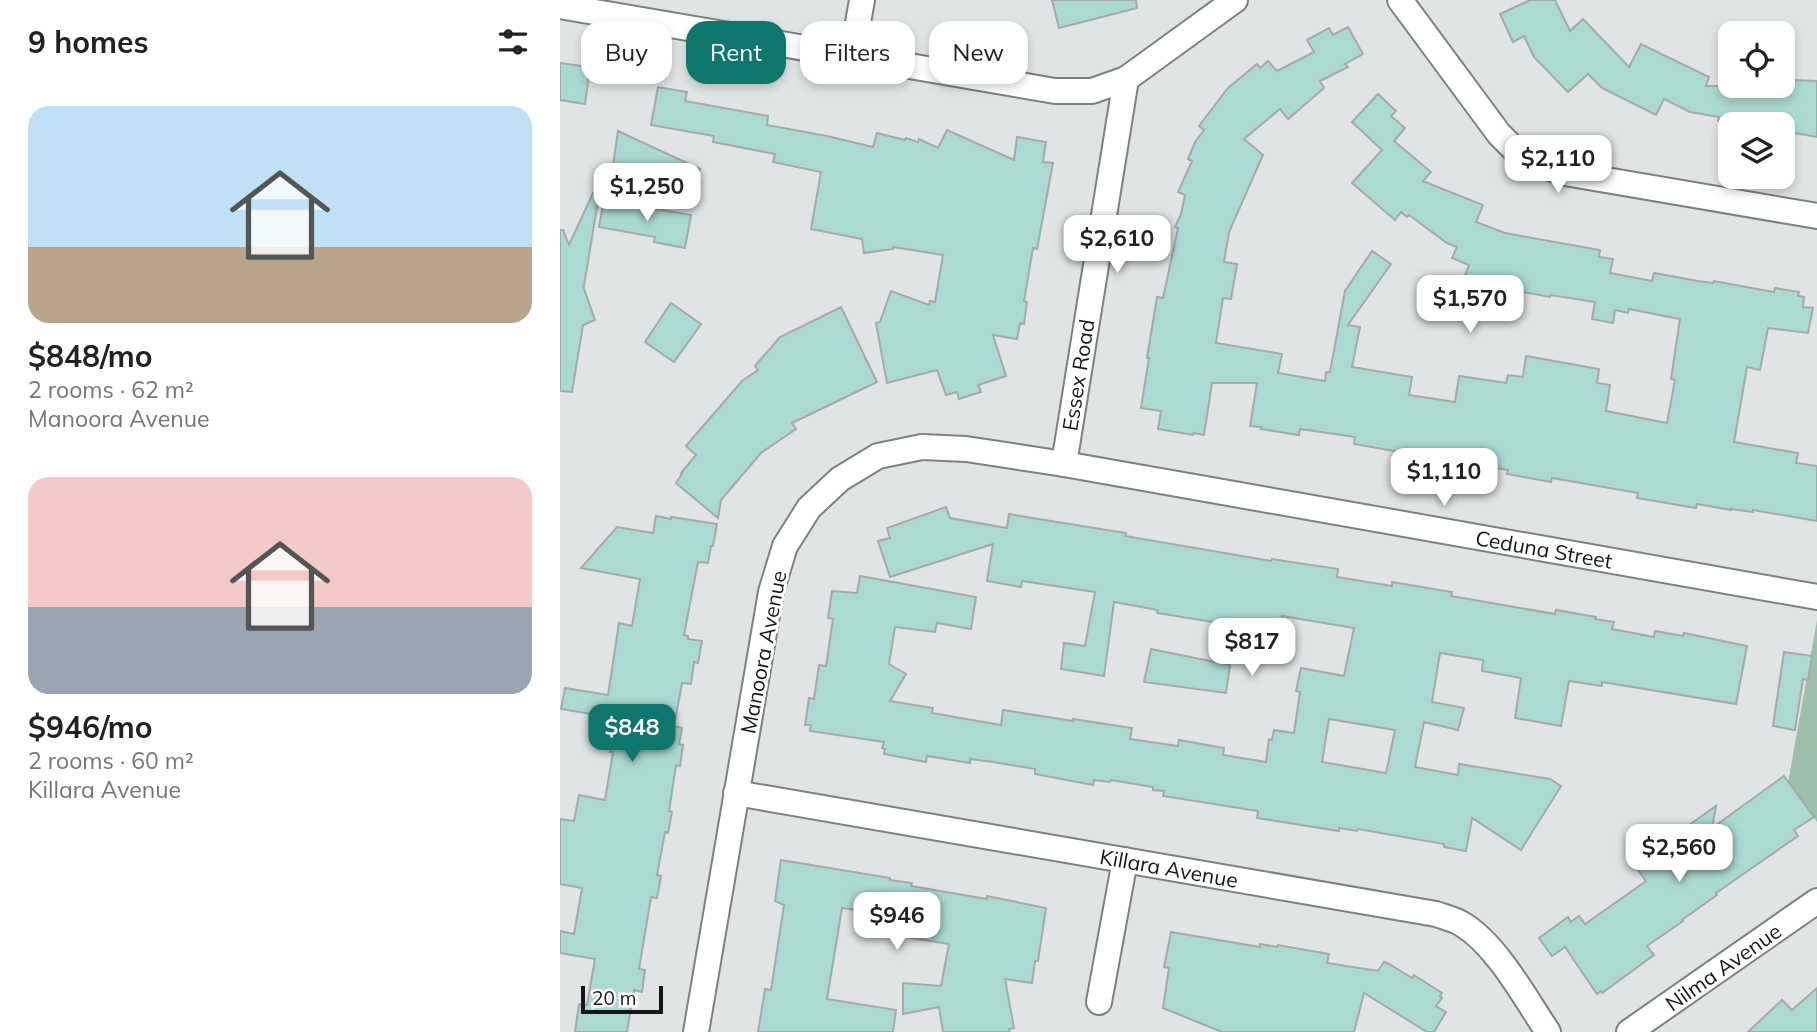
<!DOCTYPE html>
<html lang="en">
<head>
<meta charset="utf-8">
<style>
  :root { --surface:#fff; --page:#f2f2f2; --text:#222; --muted:#767676; --accent:#0f766e }
  body { margin:0; font-family:Mulish,sans-serif; background:var(--page); color:var(--text); height:100vh; display:flex; flex-direction:column; font-size:26px; white-space:nowrap }
  * { box-sizing:border-box; margin:0 }
  p { font-size:23px; color:var(--muted) }
  .icon { flex:none; width:38px; height:38px; fill:none; stroke:currentColor; stroke-width:2; stroke-linecap:round; stroke-linejoin:round }
  .map { position:relative; flex:1; overflow:hidden }
  .details { display:flex; flex-direction:column; background:var(--surface); width:560px }
  .details>* { flex:none }
  .top-card { position:absolute; left:21px; top:21px; width:665px; height:63px; display:flex; gap:14px }
  .controls { position:absolute; left:1158px; top:21px; display:grid; gap:14px }
  .controls a { display:grid; place-items:center; width:77px; height:77px; border-radius:14px; background:var(--surface); box-shadow:0 4px 10px #0003; font-size:35px }
  .scale { position:absolute; left:21px; bottom:18px; width:82px; box-sizing:border-box; padding-left:7px; border:4px solid #141616; border-top:0; font-size:19px; line-height:24px; white-space:nowrap; color:#141616; -webkit-text-stroke:5px #fff; paint-order:stroke }
  .price { position:absolute; translate:-50% -60px; padding:0 16px; border-radius:14px; background:#fff; color:#222; font-size:23px; line-height:46px; filter:drop-shadow(0 2px 4px #0008) }
  .price::after { content:''; position:absolute; left:50%; top:42px; width:21px; height:16px; margin-left:-10px; background:inherit; clip-path:polygon(0 0,100% 0,50% 100%) }
  .price.selected { background:var(--accent); color:#fff }
  ul { padding:0; list-style:none }
  li { display:grid; align-content:center; gap:14px; height:371px; padding:0 28px }
  li span { display:grid; place-items:center; height:217px; border-radius:21px; color:#555 }
  li>.icon { margin-inline-start:auto }
  span .icon { width:126px; height:126px; fill:#fffc; stroke-width:1 }
  li b { font-size:30px }
  h2 { display:flex; justify-content:space-between; align-items:center; height:84px; padding:0 28px; font-size:30px }
  .pill { padding:0 24px; border-radius:21px; background:var(--surface); box-shadow:0 4px 10px #0003; font-size:24px; line-height:63px }
  .pill.selected { background:var(--accent); color:#fff }
  main { display:flex; flex:1; min-height:0 }
  .map>svg:first-child { display:block }
</style>
</head>
<body>
<main>
<section class="details">
<h2>9 homes<svg class="icon" aria-label="filters" viewBox="0 0 24 24"><path d="M4 7h16M4 17h16"/><circle cx="9" cy="7" r="2"/><circle cx="15" cy="17" r="2"/></svg></h2>
<ul>
<li><span style="background:linear-gradient(#bfe0f5 65%,#b9a48a 0)"><svg class="icon" aria-label="home" viewBox="0 0 24 24"><path d="M3 11l9-7 9 7M6 9v11h12V9"/></svg></span><div><b>$848/mo</b><p>2 rooms · 62 m²</p><p>Manoora Avenue</p></div></li>
<li><span style="background:linear-gradient(#f6c9c9 60%,#9aa5b1 0)"><svg class="icon" aria-label="home" viewBox="0 0 24 24"><path d="M3 11l9-7 9 7M6 9v11h12V9"/></svg></span><div><b>$946/mo</b><p>2 rooms · 60 m²</p><p>Killara Avenue</p></div></li>
</ul>
</section>
<div class="map">
<svg width="1257" height="1032" viewBox="0 0 1257 1032">
  <rect width="100%" height="100%" fill="#e0e4e5"/>
  <path fill="#9dbea9" d="M 1257,620 L 1257,822 L 1228,783 Z"/>
  <g fill="#abdad2" stroke="#a5a9a8" stroke-width="2" fill-rule="evenodd">
    <path d="M 492,0 L 576,0 L 577,8 L 499,28 Z"/>
    <path d="M 970,0 L 995,0 L 1010,31 L 1023,19 L 1069,67 L 1081,44 L 1149,77 L 1146,86 L 1223,86 L 1223,81 L 1234,83 L 1235,80 L 1257,81 L 1257,137 L 1223,131 L 1223,124 L 1174,124 L 1158,121 L 1159,117 L 1130,112 L 1104,99 L 1096,115 L 1042,88 L 1028,74 L 1008,92 L 974,57 L 964,36 L 953,42 L 940,14 Z"/>
    <path d="M 788,27 L 803,54 L 785,64 L 788,67 L 760,81 L 764,88 L 728,119 L 720,109 L 684,139 L 703,155 L 669,232 L 664,262 L 677,264 L 671,299 L 663,298 L 656,343 L 722,354 L 718,373 L 765,381 L 766,372 L 770,372 L 785,291 L 812,251 L 831,264 L 788,325 L 800,327 L 792,367 L 852,377 L 849,395 L 895,402 L 899,376 L 946,383 L 948,375 L 963,377 L 966,356 L 1039,369 L 1037,383 L 1050,385 L 1046,411 L 1107,423 L 1115,380 L 1111,379 L 1120,319 L 1069,309 L 1068,313 L 1055,310 L 1053,323 L 1032,319 L 1035,302 L 991,295 L 990,297 L 903,281 L 909,265 L 892,258 L 897,247 L 887,243 L 849,215 L 847,217 L 841,212 L 835,220 L 792,183 L 822,150 L 792,122 L 818,94 L 836,111 L 831,116 L 845,128 L 834,141 L 871,172 L 863,181 L 923,205 L 916,222 L 945,233 L 1040,250 L 1039,257 L 1053,259 L 1050,273 L 1092,281 L 1094,273 L 1138,281 L 1153,283 L 1154,281 L 1214,292 L 1215,288 L 1239,292 L 1238,296 L 1244,297 L 1243,307 L 1253,308 L 1248,333 L 1208,328 L 1200,370 L 1187,367 L 1174,442 L 1238,453 L 1236,463 L 1257,466 L 1257,521 L 1193,510 L 1193,512 L 1171,509 L 1171,510 L 1137,504 L 1136,508 L 1077,498 L 1078,493 L 992,478 L 991,482 L 947,474 L 948,470 L 922,466 L 923,463 L 881,456 L 880,459 L 794,444 L 795,437 L 740,429 L 739,435 L 701,429 L 702,427 L 690,426 L 697,383 L 652,383 L 644,435 L 634,433 L 633,435 L 598,429 L 601,411 L 581,408 L 589,358 L 587,358 L 597,297 L 603,298 L 618,228 L 615,227 L 621,214 L 625,195 L 618,192 L 632,161 L 628,159 L 635,142 L 644,130 L 639,126 L 668,88 L 697,64 L 700,68 L 708,61 L 717,71 L 754,52 L 747,40 L 769,28 L 773,35 Z"/>
    <path d="M 0,63 L 30,67 L 25,104 L 0,100 Z"/>
    <path d="M 98,87 L 127,92 L 125,101 L 208,116 L 207,125 L 267,136 L 313,147 L 317,133 L 345,140 L 346,138 L 358,142 L 359,139 L 378,148 L 387,130 L 454,160 L 457,137 L 486,142 L 483,162 L 493,163 L 477,249 L 473,248 L 464,301 L 467,302 L 464,324 L 460,323 L 457,339 L 433,335 L 446,376 L 418,385 L 421,392 L 399,399 L 397,392 L 386,395 L 377,370 L 327,383 L 316,323 L 320,322 L 331,291 L 369,305 L 370,301 L 375,302 L 383,255 L 333,247 L 333,249 L 304,253 L 302,239 L 251,229 L 261,172 L 213,162 L 215,154 L 153,142 L 154,136 L 91,125 Z"/>
    <path d="M 58,131 L 140,169 L 139,172 L 53,165 Z"/>
    <path d="M 33,193 L 39,195 L 24,286 L 23,286 L 35,320 L 23,325 L 12,392 L 0,391 L 0,230 L 3,230 L 9,245 Z"/>
    <path d="M 44,200 L 131,215 L 125,248 L 94,242 L 95,237 L 39,227 Z"/>
    <path d="M 111,303 L 141,324 L 114,362 L 85,342 Z"/>
    <path d="M 281,307 L 317,382 L 232,423 L 236,429 L 201,453 L 161,500 L 158,518 L 116,483 L 122,474 L 121,473 L 136,455 L 126,446 L 182,381 L 198,370 L 195,366 L 220,337 Z"/>
    <path d="M 386,507 L 390,518 L 447,528 L 449,514 L 497,522 L 566,533 L 565,536 L 711,561 L 712,559 L 778,569 L 777,577 L 832,586 L 832,582 L 892,592 L 891,596 L 995,614 L 996,610 L 1036,617 L 1035,619 L 1054,622 L 1052,629 L 1094,637 L 1095,631 L 1123,636 L 1124,633 L 1187,646 L 1176,704 L 1042,682 L 1042,686 L 1009,681 L 1001,726 L 955,718 L 961,678 L 922,671 L 923,660 L 880,653 L 872,702 L 904,708 L 898,730 L 864,722 L 855,767 L 898,775 L 899,764 L 990,779 L 1001,786 L 961,850 L 912,818 L 906,851 L 884,847 L 884,844 L 798,829 L 797,831 L 779,828 L 779,831 L 697,818 L 698,811 L 603,796 L 604,791 L 593,790 L 593,787 L 551,780 L 550,782 L 534,780 L 533,785 L 475,774 L 475,769 L 433,762 L 410,759 L 410,763 L 367,756 L 366,762 L 324,754 L 325,749 L 322,748 L 324,742 L 250,731 L 251,725 L 245,725 L 249,698 L 254,699 L 259,665 L 266,666 L 273,619 L 268,618 L 272,591 L 297,593 L 300,576 L 416,597 L 411,629 L 377,623 L 375,632 L 335,627 L 329,664 L 346,674 L 330,701 L 373,708 L 372,713 L 441,725 L 443,710 L 513,721 L 513,719 L 572,728 L 570,739 L 618,746 L 619,740 L 664,748 L 663,755 L 706,762 L 709,739 L 712,740 L 714,730 L 734,733 L 740,692 L 736,691 L 741,668 L 784,676 L 794,628 L 722,616 L 720,625 L 704,622 L 703,630 L 597,613 L 598,610 L 554,602 L 544,676 L 501,669 L 504,643 L 525,646 L 535,592 L 462,581 L 461,587 L 427,581 L 433,544 L 330,577 L 318,541 L 330,538 L 327,528 ZM 769,719 L 835,730 L 826,773 L 762,762 Z"/>
    <path d="M 96,516 L 111,519 L 111,517 L 157,524 L 153,546 L 151,546 L 148,563 L 138,562 L 124,635 L 128,636 L 128,639 L 142,641 L 138,663 L 134,662 L 131,684 L 122,683 L 114,726 L 122,728 L 119,744 L 123,745 L 120,766 L 116,765 L 109,811 L 112,812 L 108,833 L 105,832 L 97,875 L 101,876 L 97,898 L 91,897 L 79,969 L 85,970 L 82,992 L 74,990 L 67,1032 L 15,1032 L 19,1004 L 27,1005 L 35,959 L 0,953 L 0,931 L 14,934 L 22,888 L 0,884 L 0,819 L 14,821 L 19,795 L 45,800 L 53,752 L 50,752 L 55,718 L 1,709 L 5,688 L 48,695 L 59,623 L 72,626 L 80,579 L 21,568 L 57,527 L 93,533 Z"/>
    <path d="M 591,649 L 670,665 L 666,693 L 584,682 Z"/>
    <path d="M 1224,652 L 1252,656 L 1248,680 L 1243,679 L 1235,730 L 1213,726 Z"/>
    <path d="M 1224,776 L 1254,817 L 1234,830 L 1238,836 L 1156,893 L 1157,895 L 1122,920 L 1123,921 L 1087,946 L 1094,955 L 1042,993 L 1041,991 L 1037,994 L 1005,947 L 992,956 L 979,938 L 1008,917 L 1011,922 L 1019,916 L 1025,924 L 1086,881 L 1074,864 L 1156,806 L 1152,828 Z"/>
    <path d="M 221,860 L 330,878 L 330,880 L 352,883 L 351,886 L 427,899 L 427,896 L 486,908 L 478,961 L 475,961 L 472,983 L 445,979 L 454,1028 L 449,1029 L 450,1032 L 383,1032 L 379,1007 L 343,1014 L 343,983 L 381,986 L 389,944 L 351,938 L 353,922 L 326,918 L 327,915 L 282,908 L 267,999 L 336,1010 L 333,1032 L 198,1032 L 205,989 L 211,990 L 224,905 L 215,901 Z"/>
    <path d="M 611,932 L 700,947 L 700,944 L 717,947 L 718,945 L 769,954 L 767,963 L 818,971 L 824,962 L 829,964 L 852,978 L 854,975 L 882,993 L 880,996 L 882,998 L 876,1006 L 886,1012 L 874,1032 L 867,1032 L 804,993 L 794,1032 L 662,1032 L 603,1008 L 609,968 L 604,967 Z"/>
    <path d="M 1257,988 L 1257,1032 L 1188,1032 L 1222,1000 L 1232,1010 Z"/>
  </g>
  <g fill="none" stroke-linecap="round" stroke-linejoin="round">
    <defs>
      <g id="street">
        <path d="M 840,0 L 939,134 L 957,152 L 978,164 L 1005,173 L 1257,216"/>
        <path d="M 0,6 L 495,91 L 532,91 L 566,79 L 675,0"/>
        <path d="M 292,57 L 302,0"/>
        <path d="M 504,464 L 566,79"/>
        <path d="M 176,793 L 876,914 C 884,917 894,919 902,924 C 937,945 965,998 988,1032"/>
        <path d="M 539,1002 L 565,860"/>
        <path d="M 136,1032 L 211,592 L 225,546 L 249,508 L 280,479 L 318,456 L 362,447 L 406,449 L 504,464 L 1257,597"/>
        <path d="M 1069,1032 L 1257,901"/>
      </g>
    </defs>
    <use href="#street" stroke="#7d8081" stroke-width="28"/>
    <use href="#street" stroke="#fff" stroke-width="24"/>
  </g>
  <g text-anchor="middle" dominant-baseline="central" stroke-width="6" stroke-linejoin="round" paint-order="stroke">
    <g font-size="21" fill="#141616" stroke="#fff">
      <text transform="translate(518 375) rotate(-81)">Essex Road</text>
      <text transform="translate(984 549) rotate(10)">Ceduna Street</text>
      <text transform="translate(203 652) rotate(-79)">Manoora Avenue</text>
      <text transform="translate(609 868) rotate(10)">Killara Avenue</text>
      <text transform="translate(1163 967) rotate(-35)">Nilma Avenue</text>
    </g>
  </g>
</svg>
<div class="controls">
<a><svg class="icon" aria-label="locate" viewBox="0 0 24 24"><circle cx="12" cy="12" r="6"/><path d="M12 2v4M12 18v4M2 12h4M18 12h4"/></svg></a>
<a><svg class="icon" aria-label="layers" viewBox="0 0 24 24"><path d="M12 4l9 5-9 5-9-5zM3 14l9 5 9-5"/></svg></a>
</div>
<div class="scale">20 m</div>
<b class="price" style="left:998px;top:195px">$2,110</b>
<b class="price" style="left:87px;top:223px">$1,250</b>
<b class="price" style="left:557px;top:275px">$2,610</b>
<b class="price" style="left:910px;top:335px">$1,570</b>
<b class="price" style="left:884px;top:508px">$1,110</b>
<b class="price" style="left:692px;top:678px">$817</b>
<b class="price selected" style="left:72px;top:764px">$848</b>
<b class="price" style="left:1119px;top:884px">$2,560</b>
<b class="price" style="left:337px;top:952px">$946</b>
<div class="top-card">
<a class="pill">Buy</a>
<a class="pill selected">Rent</a>
<a class="pill">Filters</a>
<a class="pill">New</a>
</div>
</div>
</main>
</body>
</html>
